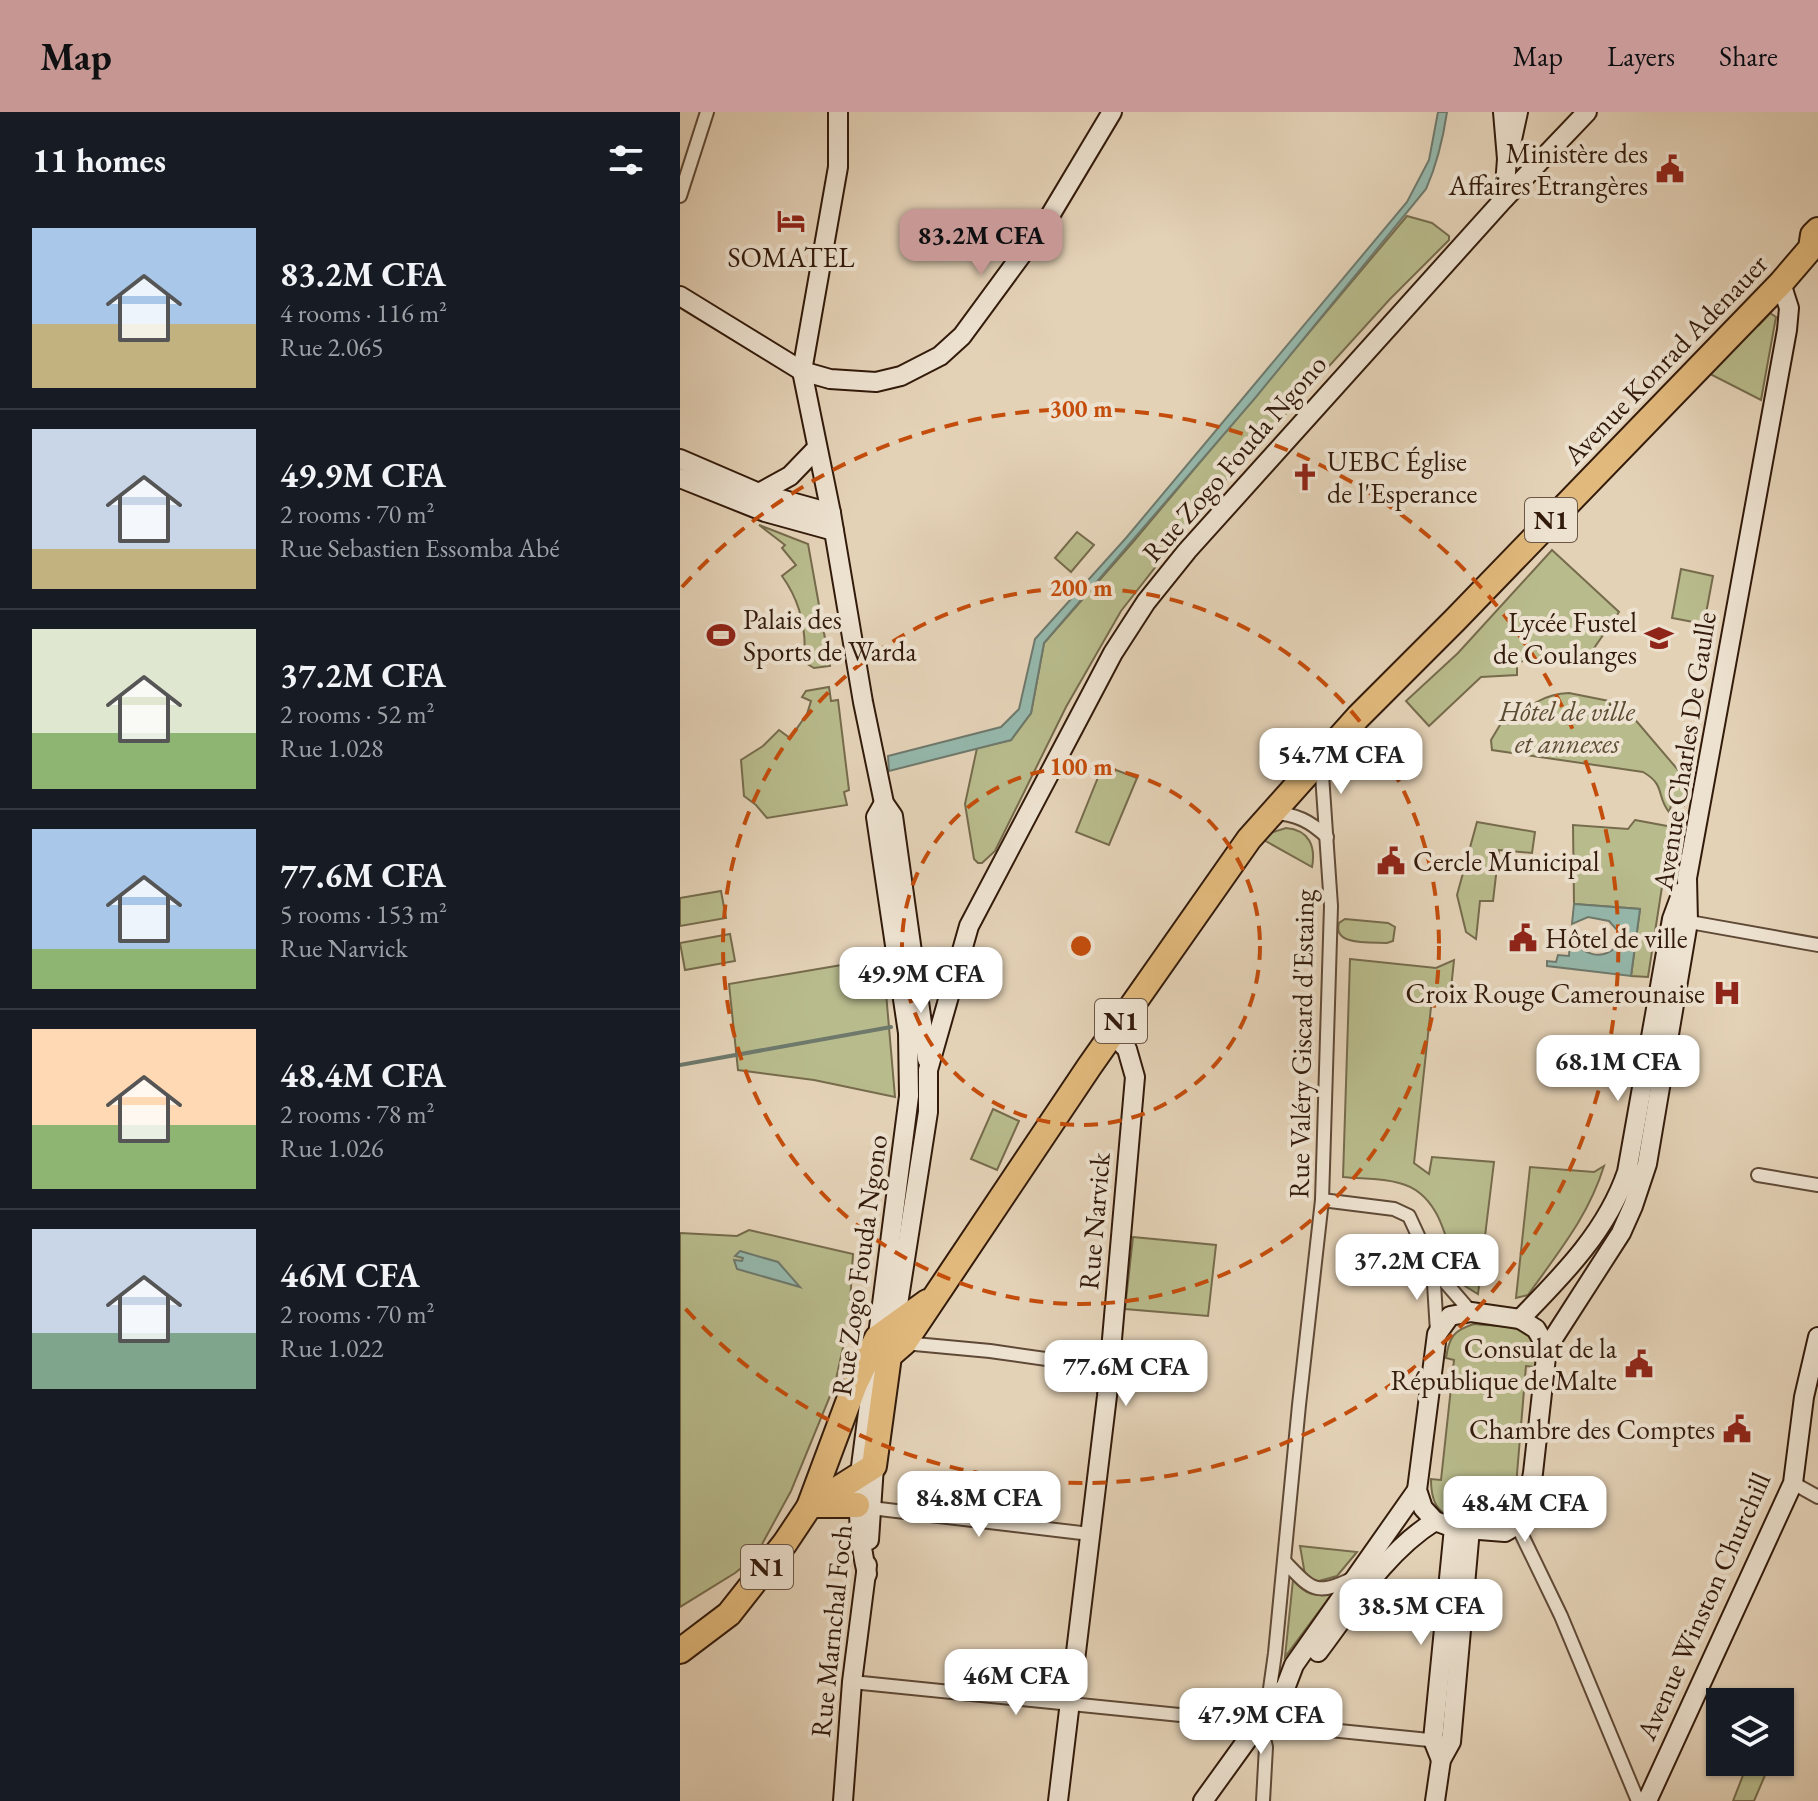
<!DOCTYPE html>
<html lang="en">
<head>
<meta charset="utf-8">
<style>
  :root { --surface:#171b24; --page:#20242c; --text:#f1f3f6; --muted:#9ea1a6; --line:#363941; --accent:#c59692 }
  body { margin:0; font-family:"EB Garamond",serif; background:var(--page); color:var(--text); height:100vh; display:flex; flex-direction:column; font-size:30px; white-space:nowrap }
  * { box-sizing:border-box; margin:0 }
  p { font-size:26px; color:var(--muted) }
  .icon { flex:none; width:44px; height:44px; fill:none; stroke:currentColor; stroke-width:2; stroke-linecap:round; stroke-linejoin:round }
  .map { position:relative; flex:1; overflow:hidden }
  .sheet { display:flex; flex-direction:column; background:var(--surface); width:680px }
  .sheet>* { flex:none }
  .fabs { position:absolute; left:1026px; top:1576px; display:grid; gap:16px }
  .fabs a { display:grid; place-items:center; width:88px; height:88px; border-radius:0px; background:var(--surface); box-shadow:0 2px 6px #0004; font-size:40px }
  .price { position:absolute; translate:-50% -68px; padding:0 18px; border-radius:16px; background:#fff; color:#222; font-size:26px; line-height:52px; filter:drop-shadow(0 2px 4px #0008) }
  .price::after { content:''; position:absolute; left:50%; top:48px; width:24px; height:18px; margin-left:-12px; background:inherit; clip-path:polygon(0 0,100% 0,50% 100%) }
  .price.current { background:var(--accent); color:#111 }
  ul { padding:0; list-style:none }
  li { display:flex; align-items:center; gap:24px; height:200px; padding:0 32px }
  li+li { border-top:2px solid var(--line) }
  li span { display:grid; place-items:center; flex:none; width:224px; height:160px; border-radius:0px; color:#555 }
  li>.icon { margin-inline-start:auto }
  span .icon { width:96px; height:96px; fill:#fffc; stroke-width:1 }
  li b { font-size:34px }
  h2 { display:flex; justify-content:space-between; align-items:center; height:96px; padding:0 32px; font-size:34px }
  header { display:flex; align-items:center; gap:48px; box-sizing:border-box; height:112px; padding:0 40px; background:var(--accent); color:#111 }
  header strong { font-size:38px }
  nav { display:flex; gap:44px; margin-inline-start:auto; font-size:28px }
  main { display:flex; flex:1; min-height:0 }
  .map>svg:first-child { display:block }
</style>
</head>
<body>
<header>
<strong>Map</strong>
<nav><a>Map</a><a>Layers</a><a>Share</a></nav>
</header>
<main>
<section class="sheet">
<h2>11 homes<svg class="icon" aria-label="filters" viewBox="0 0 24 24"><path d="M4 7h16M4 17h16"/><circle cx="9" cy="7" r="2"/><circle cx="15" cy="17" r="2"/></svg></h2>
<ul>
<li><span style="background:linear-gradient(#a9c7e8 60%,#c2b280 0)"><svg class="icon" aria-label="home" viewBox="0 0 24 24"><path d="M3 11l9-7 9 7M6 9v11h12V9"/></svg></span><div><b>83.2M CFA</b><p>4 rooms · 116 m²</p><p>Rue 2.065</p></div></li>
<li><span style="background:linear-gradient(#c9d6e8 75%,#c2b280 0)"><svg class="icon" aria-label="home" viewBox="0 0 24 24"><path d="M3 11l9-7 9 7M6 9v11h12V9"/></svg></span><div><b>49.9M CFA</b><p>2 rooms · 70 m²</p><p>Rue Sebastien Essomba Abé</p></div></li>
<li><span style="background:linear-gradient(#dfe7d0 65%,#8fb573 0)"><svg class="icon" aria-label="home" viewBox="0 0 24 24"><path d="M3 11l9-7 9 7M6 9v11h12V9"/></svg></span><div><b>37.2M CFA</b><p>2 rooms · 52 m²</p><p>Rue 1.028</p></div></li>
<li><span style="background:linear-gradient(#a9c7e8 75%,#8fb573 0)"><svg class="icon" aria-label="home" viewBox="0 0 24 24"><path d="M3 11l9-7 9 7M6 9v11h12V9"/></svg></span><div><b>77.6M CFA</b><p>5 rooms · 153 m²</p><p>Rue Narvick</p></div></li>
<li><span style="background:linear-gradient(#ffd9b3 60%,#8fb573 0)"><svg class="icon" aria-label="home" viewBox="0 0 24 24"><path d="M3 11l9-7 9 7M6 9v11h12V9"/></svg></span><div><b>48.4M CFA</b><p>2 rooms · 78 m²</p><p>Rue 1.026</p></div></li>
<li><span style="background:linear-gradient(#c9d6e8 65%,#7fa58c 0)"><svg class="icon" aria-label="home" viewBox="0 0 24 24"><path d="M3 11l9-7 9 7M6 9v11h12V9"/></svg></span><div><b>46M CFA</b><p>2 rooms · 70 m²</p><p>Rue 1.022</p></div></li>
</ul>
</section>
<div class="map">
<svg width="1138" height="1689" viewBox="0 0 1138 1689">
  <rect width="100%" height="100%" fill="#e4d2b7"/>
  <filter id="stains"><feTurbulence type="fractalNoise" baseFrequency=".0025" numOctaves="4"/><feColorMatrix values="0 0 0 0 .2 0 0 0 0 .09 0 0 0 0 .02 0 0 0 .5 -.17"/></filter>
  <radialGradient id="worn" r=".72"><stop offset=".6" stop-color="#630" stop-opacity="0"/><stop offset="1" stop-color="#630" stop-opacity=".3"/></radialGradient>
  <g fill="#b8bb8c" stroke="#766b4c" stroke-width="2">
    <path d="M 727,104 L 752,111 L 769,124 L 769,128 L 710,187 L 531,384 L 441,499 L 386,595 L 315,739 L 302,751 L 298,751 L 294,747 L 285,692 L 297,636 L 331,628 L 351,601 L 364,531 L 453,430 Z"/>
    <path d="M 1090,201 L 1096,205 L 1081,288 L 1030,262 L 1077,212 L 1079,213 Z"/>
    <path d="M 79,413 L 128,432 L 150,554 L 134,556 L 124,550 C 127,519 120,489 102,464 L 116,453 L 102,436 L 105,433 Z"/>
    <path d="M 397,420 L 414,433 L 391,460 L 375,446 Z"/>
    <path d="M 872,438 L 939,500 L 912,539 L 837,550 L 837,563 L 801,565 L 749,614 L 726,589 L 778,541 Z"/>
    <path d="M 1001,457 L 1033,464 L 1024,512 L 992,506 Z"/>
    <path d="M 149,575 L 151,589 L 158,588 L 169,678 L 164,680 L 167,693 L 87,706 L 76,693 L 64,684 L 61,648 L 83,634 L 99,618 L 110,626 L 127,602 L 131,589 L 122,585 L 126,579 Z"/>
    <path d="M 889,581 L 929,589 L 947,598 L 1004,665 L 1007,674 L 1004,694 L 991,694 L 989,700 C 976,684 986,673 963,660 L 812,638 L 811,628 L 823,608 L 828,612 C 848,595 862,582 889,581 Z"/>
    <path d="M 423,653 L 457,666 L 429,733 L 396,720 Z"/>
    <path d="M 955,708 L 987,714 L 991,717 L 968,865 L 951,864 L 960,797 L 894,792 L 893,713 L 948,717 Z"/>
    <path d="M 797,710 L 855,720 L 852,741 L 819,738 L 813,789 L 800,789 L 796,827 L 786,820 L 777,783 Z"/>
    <path d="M 606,716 C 629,718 636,734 632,755 L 582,727 L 590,721 Z"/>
    <path d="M 41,779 L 46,806 L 0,814 L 0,786 Z"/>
    <path d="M 665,807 L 708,811 L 715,815 L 713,829 L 707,831 C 691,830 652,834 659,811 Z"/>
    <path d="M 50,822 L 55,849 L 5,858 L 0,831 Z"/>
    <path d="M 203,846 L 215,985 L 134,968 L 58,958 L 49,872 Z"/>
    <path d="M 670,847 L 756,856 L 774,848 L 770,886 L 752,886 L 734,1051 L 749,1062 L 752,1045 L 814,1050 L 798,1182 L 785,1174 L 778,1166 C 767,1131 761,1081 719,1071 C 701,1066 681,1067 663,1065 Z"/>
    <path d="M 313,997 L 339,1009 L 317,1058 L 291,1047 Z"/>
    <path d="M 924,1054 C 908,1105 879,1139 848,1183 L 836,1186 L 850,1055 L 914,1060 Z"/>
    <path d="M 69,1118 L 173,1142 L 169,1208 L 155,1272 L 111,1379 L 75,1445 L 55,1461 L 0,1495 L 0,1121 L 57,1124 Z"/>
    <path d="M 453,1125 L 536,1133 L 528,1204 L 445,1197 Z"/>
    <path d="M 794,1212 C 829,1216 859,1209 856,1255 L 846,1254 L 836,1374 L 842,1375 C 839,1410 825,1410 795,1407 C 764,1405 751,1401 751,1367 L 761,1368 L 774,1248 L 766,1246 C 769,1225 774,1218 794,1212 Z"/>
    <path d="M 620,1434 L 677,1440 L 657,1464 L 635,1470 L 625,1463 Z"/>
    <path d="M 613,1468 C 625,1482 636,1487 654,1479 L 605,1545 Z"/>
    <path d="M 1067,1653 L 1086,1661 L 1074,1689 L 1053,1689 Z"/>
  </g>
  <g fill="#95b8ac" stroke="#6e796c" stroke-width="2">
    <path d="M 758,0 L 767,0 C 763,27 757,52 746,77 L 576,285 L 364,531 L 351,601 L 331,628 L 209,659 L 208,644 L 321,615 L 339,597 L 355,527 L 446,426 L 727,90 L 749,48 Z"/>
    <path d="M 894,792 L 960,797 L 951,864 L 867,854 L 867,849 L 876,850 L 878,843 L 889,844 L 890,827 C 903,841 920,850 936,835 L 938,819 L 929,809 L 908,805 L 892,812 Z"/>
    <path d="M 60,1139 L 98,1150 L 120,1175 L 57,1157 L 54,1148 L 62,1149 L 63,1146 L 55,1144 Z"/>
  </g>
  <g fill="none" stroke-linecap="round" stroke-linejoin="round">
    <path stroke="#6e796c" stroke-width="4" d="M 0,953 L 211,915"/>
    <defs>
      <g id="street">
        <path d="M 0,84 L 27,0"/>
        <path d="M 593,701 C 616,702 630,709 647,725"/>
        <path d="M 1004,809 L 1138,833"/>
        <path d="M 1078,1063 L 1138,1073"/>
        <path d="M 642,1088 L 714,1097 L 729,1104 L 753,1156 L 791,1200"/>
        <path d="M 753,1156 L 757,1220"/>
        <path d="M 224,1231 L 310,1239 L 429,1256"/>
        <path d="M 1113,1371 L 1138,1385"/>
        <path d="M 191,1396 L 410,1422"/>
        <path d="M 837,1413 L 881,1504 L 958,1689"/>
        <path d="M 605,1450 C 632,1478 636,1485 675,1465"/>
        <path d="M 172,1570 L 759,1629"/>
        <path d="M 587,1598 L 595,1541 L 619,1293 L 642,1088 L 651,794 L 641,648"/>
        <path d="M 580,1609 L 586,1635 L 583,1689"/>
      </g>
      <g id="secondary">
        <path d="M 158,0 L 158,55 L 122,259 L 151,401 L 183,590 L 204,691 L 213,704 L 247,947"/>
        <path d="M 823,0 L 827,47 L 824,87"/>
        <path d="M 831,32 L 838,0"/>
        <path d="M 0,184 L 122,259 L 150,267 L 196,270 L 221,264 L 260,244 L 282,224 L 368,107 L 432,0"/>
        <path d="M 0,347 L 79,381 L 151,401"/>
        <path d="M 0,366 L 85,400 L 154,419"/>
        <path d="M 79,381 L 110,364 L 137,336"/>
        <path d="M 227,865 L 251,866 L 275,859"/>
        <path d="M 791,1200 L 840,1207 L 856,1217 L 867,1236 L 853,1361 L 845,1402 L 837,1413 L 825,1420 L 774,1416 L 755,1409 L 743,1396 L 737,1378 L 757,1222 L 770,1204 Z"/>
        <path d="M 840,1207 C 883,1163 927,1119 947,1060 L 992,807 L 1002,780"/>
        <path d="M 214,1218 L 248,1000 L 248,958 L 289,814 L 433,541 L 466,490 L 507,439 L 824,87 L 907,0"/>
        <path d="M 867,1236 L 941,1121 L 953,1094 L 967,1052 L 1008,810 L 1007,766 L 1107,218 L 1109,196 L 1101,171"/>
        <path d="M 189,1428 L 194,1354"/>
        <path d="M 187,1462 C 179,1428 177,1397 180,1362 L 229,984 L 228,921 L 196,705 L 204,691"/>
        <path d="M 638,1540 C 673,1494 705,1440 755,1409"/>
        <path d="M 761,1648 L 753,1628 L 774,1416"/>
        <path d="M 163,1689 L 172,1570 L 187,1453"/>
        <path d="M 378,1689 L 427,1284 L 455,965 L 447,937 L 432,922"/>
        <path d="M 523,1689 L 606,1574 L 614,1553 L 737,1378"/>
        <path d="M 755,1689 L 761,1648 L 771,1630 L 790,1417"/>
        <path d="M 967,1689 L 1113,1371 L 1124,1285 L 1138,1225"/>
      </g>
      <g id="highway">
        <path d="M 131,1393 L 177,1393"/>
        <path d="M 129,1395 L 194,1354 L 209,1244 L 224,1231 L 409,955 L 569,727 L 678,605 L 775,508 L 1101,171 L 1131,136 L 1133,123 L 1138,118"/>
        <path d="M 0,1539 L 49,1502 L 105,1431 L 129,1395 L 175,1272 L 197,1226 L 247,1190"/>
      </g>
    </defs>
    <use href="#street" stroke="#5f4936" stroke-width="16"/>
    <use href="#secondary" stroke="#331b0b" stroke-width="22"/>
    <use href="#highway" stroke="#331b0b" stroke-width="28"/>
    <use href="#street" stroke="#ede2d0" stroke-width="12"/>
    <use href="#secondary" stroke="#ede2d0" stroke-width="18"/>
    <use href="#highway" stroke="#e2b97c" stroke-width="24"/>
  </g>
  <g fill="none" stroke="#c44d0c" stroke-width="4" stroke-dasharray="14 10">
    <circle cx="401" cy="834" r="179"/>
    <circle cx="401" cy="834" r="358"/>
    <path d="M2 475A537 537 0 1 1 2 1193"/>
  </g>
  <defs>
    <symbol id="civic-bare" viewBox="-9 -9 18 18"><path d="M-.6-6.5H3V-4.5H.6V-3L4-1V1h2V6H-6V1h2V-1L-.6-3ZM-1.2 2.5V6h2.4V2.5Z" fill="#8f2418" stroke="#ede2d0" stroke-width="2.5" paint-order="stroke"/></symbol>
    <symbol id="hotel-bare" viewBox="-9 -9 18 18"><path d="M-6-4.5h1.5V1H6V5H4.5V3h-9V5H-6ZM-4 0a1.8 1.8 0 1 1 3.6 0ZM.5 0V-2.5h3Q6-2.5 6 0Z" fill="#8f2418" stroke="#ede2d0" stroke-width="2.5" paint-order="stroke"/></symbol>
    <symbol id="church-bare" viewBox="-9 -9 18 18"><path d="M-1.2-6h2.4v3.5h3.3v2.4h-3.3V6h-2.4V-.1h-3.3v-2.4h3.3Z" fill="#8f2418" stroke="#ede2d0" stroke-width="2.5" paint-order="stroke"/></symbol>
    <symbol id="stadium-bare" viewBox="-9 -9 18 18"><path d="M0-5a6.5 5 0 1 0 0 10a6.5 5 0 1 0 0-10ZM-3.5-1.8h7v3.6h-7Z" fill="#8f2418" stroke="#ede2d0" stroke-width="2.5" paint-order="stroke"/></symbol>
    <symbol id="school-bare" viewBox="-9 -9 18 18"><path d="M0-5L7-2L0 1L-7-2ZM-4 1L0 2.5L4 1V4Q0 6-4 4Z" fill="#8f2418" stroke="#ede2d0" stroke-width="2.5" paint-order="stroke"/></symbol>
    <symbol id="hospital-bare" viewBox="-9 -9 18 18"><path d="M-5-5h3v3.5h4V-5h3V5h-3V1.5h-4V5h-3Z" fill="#8f2418" stroke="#ede2d0" stroke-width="2.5" paint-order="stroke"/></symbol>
  </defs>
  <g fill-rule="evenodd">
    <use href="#civic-bare" x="970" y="37" width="40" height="40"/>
    <use href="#hotel-bare" x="91" y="89" width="40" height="40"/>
    <use href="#church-bare" x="605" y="345" width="40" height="40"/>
    <use href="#stadium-bare" x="21" y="503" width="40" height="40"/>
    <use href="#school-bare" x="959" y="506" width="40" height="40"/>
    <use href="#civic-bare" x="691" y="729" width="40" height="40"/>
    <use href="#civic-bare" x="823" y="806" width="40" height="40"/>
    <use href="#hospital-bare" x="1027" y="861" width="40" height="40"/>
    <use href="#civic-bare" x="939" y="1232" width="40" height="40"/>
    <use href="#civic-bare" x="1037" y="1297" width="40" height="40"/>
  </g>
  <g text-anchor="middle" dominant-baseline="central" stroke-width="8" stroke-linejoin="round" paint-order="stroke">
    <g fill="#ede2d0" stroke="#6b5746" stroke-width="2">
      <rect x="845" y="386" width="52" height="44" rx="6"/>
      <rect x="415" y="887" width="52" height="44" rx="6"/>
      <rect x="61" y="1433" width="52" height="44" rx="6"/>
    </g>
    <g font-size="26" font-weight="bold" fill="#331b0b">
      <text x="871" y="408">N1</text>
      <text x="441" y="909">N1</text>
      <text x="87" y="1455">N1</text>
    </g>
    <g font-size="28" fill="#331b0b" stroke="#ede2d0" text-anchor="end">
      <text x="968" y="41">Ministère des<tspan x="968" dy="32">Affaires Etrangères</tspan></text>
      <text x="111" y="145" text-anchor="middle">SOMATEL</text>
      <text x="647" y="349" text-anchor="start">UEBC Église<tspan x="647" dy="32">de l'Esperance</tspan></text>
      <text x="63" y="507" text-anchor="start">Palais des<tspan x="63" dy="32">Sports de Warda</tspan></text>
      <text x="957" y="510">Lycée Fustel<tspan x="957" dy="32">de Coulanges</tspan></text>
      <text x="733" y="749" text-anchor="start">Cercle Municipal</text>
      <text x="865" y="826" text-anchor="start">Hôtel de ville</text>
      <text x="1025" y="881">Croix Rouge Camerounaise</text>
      <text x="937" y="1236">Consulat de la<tspan x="937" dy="32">République de Malte</tspan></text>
      <text x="1035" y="1317">Chambre des Comptes</text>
    </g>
    <g font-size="28" fill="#331b0b" stroke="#ede2d0">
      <text transform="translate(985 247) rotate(-46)">Avenue Konrad Adenauer</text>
      <text transform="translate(554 346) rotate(-49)">Rue Zogo Fouda Ngono</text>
      <text transform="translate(1004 639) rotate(-81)">Avenue Charles De Gaulle</text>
      <text transform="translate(621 932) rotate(-89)">Rue Valéry Giscard d'Estaing</text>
      <text transform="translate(414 1109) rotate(-85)">Rue Narvick</text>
      <text transform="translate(179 1153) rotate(-82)">Rue Zogo Fouda Ngono</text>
      <text transform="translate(1023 1494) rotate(-66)">Avenue Winston Churchill</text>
      <text transform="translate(151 1519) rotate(-84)">Rue Marnchal Foch</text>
    </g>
    <g font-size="28" font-style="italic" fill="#5b4b32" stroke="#ede2d0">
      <text x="887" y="599">Hôtel de ville<tspan x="887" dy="32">et annexes</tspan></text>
    </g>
  </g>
  <circle cx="401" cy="834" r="12" fill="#c44d0c" stroke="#ede2d0" stroke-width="4"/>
  <g font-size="24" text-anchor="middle" font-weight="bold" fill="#c44d0c" stroke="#ede2d0" stroke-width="8" stroke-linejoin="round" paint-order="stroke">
    <text x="401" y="305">300 m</text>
    <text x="401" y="484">200 m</text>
    <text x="401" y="663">100 m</text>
  </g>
  <rect width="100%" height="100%" filter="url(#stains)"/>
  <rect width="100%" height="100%" fill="url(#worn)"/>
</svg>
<div class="fabs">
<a><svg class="icon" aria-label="layers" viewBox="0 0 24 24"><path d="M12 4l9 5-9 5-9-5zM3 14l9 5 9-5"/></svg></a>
</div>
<b class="price current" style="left:301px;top:165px">83.2M CFA</b>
<b class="price" style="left:661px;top:684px">54.7M CFA</b>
<b class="price" style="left:241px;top:903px">49.9M CFA</b>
<b class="price" style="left:938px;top:991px">68.1M CFA</b>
<b class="price" style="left:737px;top:1190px">37.2M CFA</b>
<b class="price" style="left:446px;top:1296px">77.6M CFA</b>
<b class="price" style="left:299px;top:1427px">84.8M CFA</b>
<b class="price" style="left:845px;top:1432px">48.4M CFA</b>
<b class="price" style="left:741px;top:1535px">38.5M CFA</b>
<b class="price" style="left:336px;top:1605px">46M CFA</b>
<b class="price" style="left:581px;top:1644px">47.9M CFA</b>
</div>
</main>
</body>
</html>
